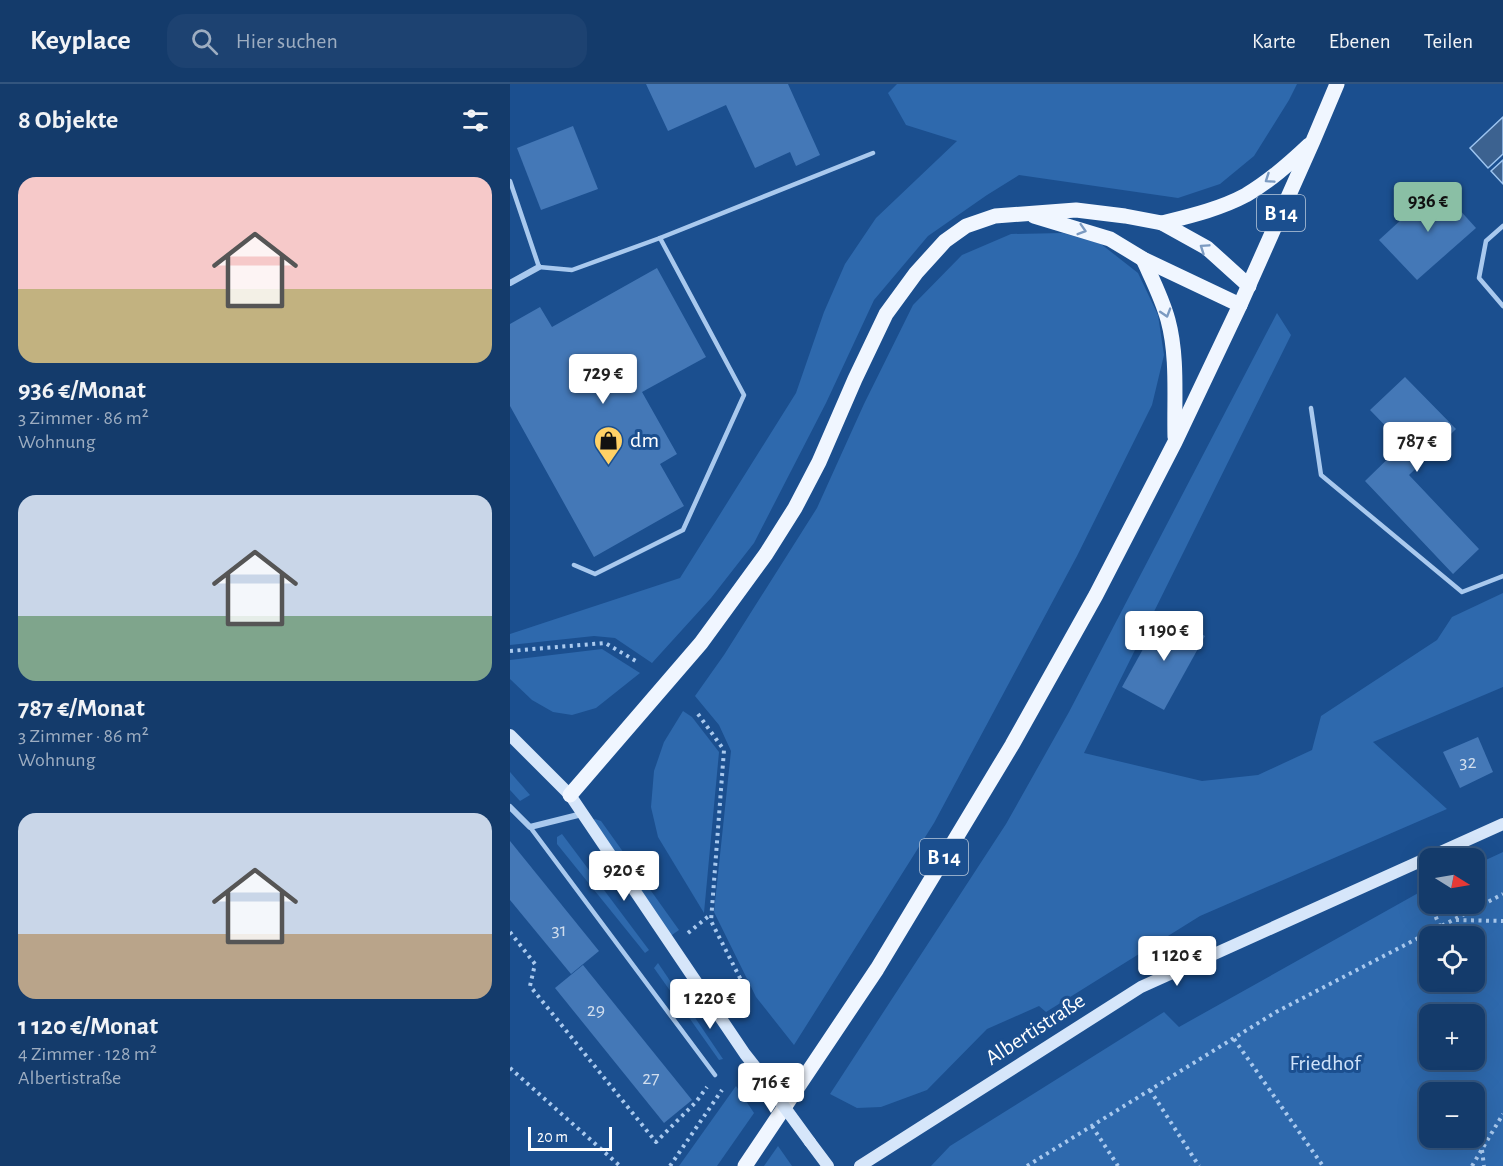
<!DOCTYPE html>
<html lang="de">
<head>
<meta charset="utf-8">
<style>
  :root { --surface:#143b6b; --page:#1d4271; --text:#f1f3f6; --muted:#9dadc1; --line:#33557e; --accent:#8abfa5 }
  body { margin:0; font-family:"Alegreya Sans",sans-serif; background:var(--page); color:var(--text); height:100vh; display:flex; flex-direction:column; font-size:22px; white-space:nowrap }
  * { box-sizing:border-box; margin:0 }
  p { font-size:20px; color:var(--muted) }
  .icon { flex:none; width:33px; height:33px; fill:none; stroke:currentColor; stroke-width:2; stroke-linecap:round; stroke-linejoin:round }
  .map { position:relative; flex:1; overflow:hidden }
  .side { display:flex; flex-direction:column; background:var(--surface); width:510px }
  .side>* { flex:none }
  .needle { width:39px; rotate:101deg }
  .tools { position:absolute; left:909px; top:764px; display:grid; gap:12px }
  .tools a { display:grid; place-items:center; width:66px; height:66px; border-radius:12px; background:var(--surface); box-shadow:0 6px 24px #0002,0 0 0 2px var(--line); font-size:30px }
  .scale { position:absolute; left:18px; bottom:15px; width:84px; box-sizing:border-box; padding-left:6px; border:3px solid #fff; border-top:0; font-size:16px; line-height:21px; white-space:nowrap; color:#fff; -webkit-text-stroke:4px #1b4f8f; paint-order:stroke }
  .price { position:absolute; translate:-50% -51px; padding:0 14px; border-radius:6px; background:#fff; color:#222; font-size:20px; line-height:39px; filter:drop-shadow(0 2px 3px #0008) }
  .price::after { content:''; position:absolute; left:50%; top:36px; width:18px; height:14px; margin-left:-9px; background:inherit; clip-path:polygon(0 0,100% 0,50% 100%) }
  .price.selected { background:var(--accent); color:#111 }
  ul { padding:0; list-style:none }
  li { display:grid; align-content:center; gap:12px; height:318px; padding:0 18px }
  li span { display:grid; place-items:center; height:186px; border-radius:18px; color:#555 }
  li>.icon { margin-inline-start:auto }
  span .icon { width:108px; height:108px; fill:#fffc; stroke-width:1 }
  li b { font-size:26px }
  h2 { display:flex; justify-content:space-between; align-items:center; height:72px; padding:0 18px; font-size:26px }
  header { display:flex; align-items:center; gap:36px; box-sizing:border-box; height:84px; padding:0 30px; background:var(--surface); border-bottom:2px solid var(--line) }
  header strong { font-size:28px }
  nav { display:flex; gap:33px; margin-inline-start:auto; font-size:21px }
  .search { width:420px; height:54px; background:var(--page); display:flex; align-items:center; gap:15px; box-sizing:border-box; padding:0 21px; border-radius:18px; color:var(--muted); font-size:22px }
  main { display:flex; flex:1; min-height:0 }
  .map>svg:first-child { display:block }
</style>
</head>
<body>
<header>
<strong>Keyplace</strong>
<div class="search"><svg class="icon" aria-label="search" viewBox="0 0 24 24"><circle cx="10" cy="10" r="6"/><path d="M15 15l6 6"/></svg>Hier suchen</div>
<nav><a>Karte</a><a>Ebenen</a><a>Teilen</a></nav>
</header>
<main>
<section class="side">
<h2>8 Objekte<svg class="icon" aria-label="filters" viewBox="0 0 24 24"><path d="M4 7h16M4 17h16"/><circle cx="9" cy="7" r="2"/><circle cx="15" cy="17" r="2"/></svg></h2>
<ul>
<li><span style="background:linear-gradient(#f6c9c9 60%,#c2b280 0)"><svg class="icon" aria-label="home" viewBox="0 0 24 24"><path d="M3 11l9-7 9 7M6 9v11h12V9"/></svg></span><div><b>936 €/Monat</b><p>3 Zimmer · 86 m²</p><p>Wohnung</p></div></li>
<li><span style="background:linear-gradient(#c9d6e8 65%,#7fa58c 0)"><svg class="icon" aria-label="home" viewBox="0 0 24 24"><path d="M3 11l9-7 9 7M6 9v11h12V9"/></svg></span><div><b>787 €/Monat</b><p>3 Zimmer · 86 m²</p><p>Wohnung</p></div></li>
<li><span style="background:linear-gradient(#c9d6e8 65%,#b9a48a 0)"><svg class="icon" aria-label="home" viewBox="0 0 24 24"><path d="M3 11l9-7 9 7M6 9v11h12V9"/></svg></span><div><b>1 120 €/Monat</b><p>4 Zimmer · 128 m²</p><p>Albertistraße</p></div></li>
</ul>
</section>
<div class="map">
<svg width="993" height="1082" viewBox="0 0 993 1082">
  <rect width="100%" height="100%" fill="#1b4f8f"/>
  <g fill="#2e69ad" fill-rule="evenodd">
    <path d="M 387,0 L 787,0 L 779,16 L 744,72 L 710,100 L 668,114 L 509,91 L 477,111 L 418,152 L 364,216 L 316,319 L 244,459 L 201,514 L 142,579 L 105,554 L 84,552 L 0,561 L 0,550 L 170,494 L 286,309 L 314,228 L 335,180 L 366,134 L 447,57 L 396,41 L 378,9 Z"/>
    <path d="M 553,149 L 591,160 L 628,189 L 648,231 L 654,271 L 642,321 L 567,472 L 424,739 L 284,961 L 246,913 L 204,828 L 221,667 L 209,641 L 185,612 L 214,571 L 307,424 L 354,320 L 403,221 L 452,171 L 501,150 Z"/>
    <path d="M 767,229 L 781,251 L 574,669 L 692,697 L 748,691 L 802,666 L 811,632 L 927,556 L 942,533 L 993,509 L 993,603 L 863,658 L 937,725 L 690,832 L 536,928 L 529,922 L 477,945 L 417,1006 L 371,1023 L 347,1024 L 320,1010 L 496,740 L 559,628 Z"/>
    <path d="M 92,565 L 130,589 L 86,624 L 62,631 L 43,628 L 22,616 L 0,595 L 0,576 Z"/>
    <path d="M 173,627 L 182,633 L 209,668 L 194,829 L 148,753 L 141,723 L 144,687 L 154,658 Z"/>
    <path d="M 0,688 L 20,711 L 10,717 L 0,706 Z"/>
    <path d="M 85,735 L 91,737 L 169,846 L 159,853 L 81,737 Z"/>
    <path d="M 52,750 L 139,866 L 135,869 L 47,760 L 47,753 Z"/>
    <path d="M 993,768 L 993,1082 L 421,1082 L 440,1062 L 654,928 L 669,943 L 919,803 L 920,819 L 964,819 L 965,781 ZM 920,852 L 964,852 L 964,897 L 920,897 ZM 920,930 L 964,930 L 964,975 L 920,975 ZM 920,1008 L 964,1008 L 964,1053 L 920,1053 Z"/>
    <path d="M 148,879 L 213,975 L 209,976 L 144,884 Z"/>
    <path d="M 226,1002 L 244,1029 L 207,1082 L 169,1082 Z"/>
    <path d="M 268,1062 L 282,1082 L 254,1082 Z"/>
  </g>
  <g fill="#3c6290" stroke="#9cc4f0" stroke-width="1.5">
    <path d="M 993,33 L 993,70 L 978,84 L 960,64 Z"/>
    <path d="M 993,76 L 993,100 L 981,87 Z"/>
  </g>
  <g fill="#4478b7">
    <path d="M 136,0 L 278,0 L 310,71 L 286,82 L 280,68 L 245,84 L 216,21 L 158,47 Z"/>
    <path d="M 63,42 L 88,105 L 31,126 L 7,64 Z"/>
    <path d="M 928,102 L 966,144 L 907,196 L 869,156 Z"/>
    <path d="M 147,184 L 196,273 L 132,308 L 167,370 L 150,380 L 174,422 L 84,473 L 0,322 L 0,240 L 30,223 L 42,243 Z"/>
    <path d="M 895,293 L 946,345 L 899,391 L 969,465 L 943,490 L 855,397 L 893,360 L 860,326 Z"/>
    <path d="M 653,529 L 695,552 L 654,626 L 612,603 Z"/>
    <path d="M 968,653 L 983,688 L 950,704 L 933,668 Z"/>
    <path d="M 0,757 L 89,867 L 61,890 L 0,816 Z"/>
    <path d="M 73,881 L 182,1016 L 154,1039 L 45,904 Z"/>
  </g>
  <g fill="none" stroke-linecap="round" stroke-linejoin="round">
    <g stroke="#a9c9ee" stroke-width="4" stroke-dasharray="3 4.5" stroke-linecap="butt">
      <path d="M 0,567 L 95,559 L 126,577"/>
      <path d="M 188,630 L 214,666 L 201,837 L 231,896"/>
      <path d="M 911,797 L 920,818"/>
      <path d="M 920,819 L 930,843"/>
      <path d="M 946,836 L 993,837"/>
      <path d="M 0,848 L 25,880 L 20,902 L 146,1058 L 186,1018 L 197,1003"/>
      <path d="M 178,849 L 200,831"/>
      <path d="M 724,955 L 813,1082"/>
      <path d="M 0,984 L 110,1082"/>
      <path d="M 640,1006 L 689,1082"/>
      <path d="M 582,1042 L 608,1082"/>
      <path d="M 972,1066 L 974,1082"/>
      <path d="M 160,1082 L 212,1006"/>
      <path d="M 517,1082 L 766,928 L 993,810"/>
      <path d="M 962,1082 L 993,1030"/>
    </g>
    <g stroke="#a9c9ee" stroke-width="4.5">
      <path d="M 0,97 L 29,183 L 62,186 L 150,154 L 363,69"/>
      <path d="M 993,142 L 976,157 L 969,194 L 993,222"/>
      <path d="M 801,324 L 811,391 L 952,508 L 993,492"/>
      <path d="M 64,481 L 85,490 L 173,446 L 234,311 L 150,154"/>
      <path d="M 20,743 L 205,991"/>
    </g>
    <g stroke="#a9c9ee" stroke-width="6">
      <path d="M 0,199 L 29,183"/>
      <path d="M 0,723 L 20,743 L 72,730"/>
    </g>
    <g stroke="#d6e6fa" stroke-width="12">
      <path d="M 0,651 L 60,711 L 235,970 L 246,984"/>
      <path d="M 300,1058 L 318,1082"/>
      <path d="M 350,1082 L 631,903 L 993,740"/>
    </g>
    <g stroke="#f0f6ff" stroke-width="15">
      <path d="M 524,132 L 600,155 L 633,175 L 730,221"/>
      <path d="M 652,139 C 680,132 710,125 736,111 C 760,97 779,80 799,61"/>
      <path d="M 633,175 C 642,195 652,214 658,236 C 668,273 664,314 665,353"/>
      <path d="M 60,711 L 191,559 L 256,470 L 285,424 L 309,378 L 345,295 L 376,230 L 406,189 L 435,157 L 456,142 L 485,132 L 566,126 L 615,132 L 652,139 L 697,164 L 739,202"/>
      <path d="M 235,1082 L 367,885 L 502,661 L 586,511 L 665,358 L 730,221 L 803,57 L 827,0"/>
    </g>
    <path stroke="#d6e6fa" stroke-width="12" d="M 246,984 L 300,1058"/>
  </g>
  <defs><path id="oneway-chevron" d="M-2-3.5L2.5 0L-2 3.5" fill="none" stroke-width="1.6" stroke-linecap="round" stroke-linejoin="round" transform="scale(1.5)"/></defs>
  <g stroke="#7b9ac1">
    <use href="#oneway-chevron" transform="translate(759 95) rotate(146)"/>
    <use href="#oneway-chevron" transform="translate(572 146) rotate(17)"/>
    <use href="#oneway-chevron" transform="translate(694 164) rotate(-146)"/>
    <use href="#oneway-chevron" transform="translate(656 229) rotate(73)"/>
  </g>
  <defs>
    <symbol id="shop-pin" viewBox="-11 -11 22 30"><path d="M0 17L-7.5 6A9.5 9.5 0 1 1 7.5 6Z" fill="#ffd166" stroke="#1b4f8f"/><path d="M-5-2.5h2.3a2.7 3.5 0 0 1 5.4 0H5L5.5 6h-11ZM-1.5-2.5h3a1.5 2.3 0 0 0-3 0Z" fill="#111"/></symbol>
  </defs>
  <g fill-rule="evenodd">
    <use href="#shop-pin" x="82" y="340" width="33" height="45"/>
  </g>
  <g text-anchor="middle" dominant-baseline="central" stroke-width="6" stroke-linejoin="round" paint-order="stroke">
    <g font-size="20" fill="#d0dded">
      <text x="958" y="678">32</text>
      <text x="49" y="846">31</text>
      <text x="86" y="926">29</text>
      <text x="141" y="994">27</text>
    </g>
    <g fill="#1b4f8f" stroke="#bbcadd" stroke-width="1.5">
      <rect x="747" y="111" width="48" height="36" rx="4.5"/>
      <rect x="410" y="755" width="48" height="36" rx="4.5"/>
    </g>
    <g font-size="21" font-weight="bold" fill="#fff">
      <text x="771" y="129">B 14</text>
      <text x="434" y="773">B 14</text>
    </g>
    <g font-size="22" fill="#fff" stroke="#1b4f8f" text-anchor="start">
      <text x="120" y="356">dm</text>
    </g>
    <g font-size="22" fill="#fff" stroke="#1b4f8f">
      <text transform="translate(525 945) rotate(-33)">Albertistraße</text>
    </g>
    <g font-size="22" fill="#cfe3fa" stroke="#1b4f8f">
      <text x="815" y="979">Friedhof</text>
    </g>
  </g>
</svg>
<div class="tools">
<a><svg class="needle" viewBox="-14 -14 28 28"><path d="M0-13l5 13h-10z" fill="#e53935"/><path d="M0 13l5-13h-10z" fill="#9dadc1"/></svg></a>
<a><svg class="icon" aria-label="locate" viewBox="0 0 24 24"><circle cx="12" cy="12" r="6"/><path d="M12 2v4M12 18v4M2 12h4M18 12h4"/></svg></a>
<a>+</a>
<a>−</a>
</div>
<div class="scale">20 m</div>
<b class="price selected" style="left:918px;top:149px">936 €</b>
<b class="price" style="left:93px;top:321px">729 €</b>
<b class="price" style="left:907px;top:389px">787 €</b>
<b class="price" style="left:654px;top:578px">1 190 €</b>
<b class="price" style="left:114px;top:818px">920 €</b>
<b class="price" style="left:667px;top:903px">1 120 €</b>
<b class="price" style="left:200px;top:946px">1 220 €</b>
<b class="price" style="left:261px;top:1030px">716 €</b>
</div>
</main>
</body>
</html>
